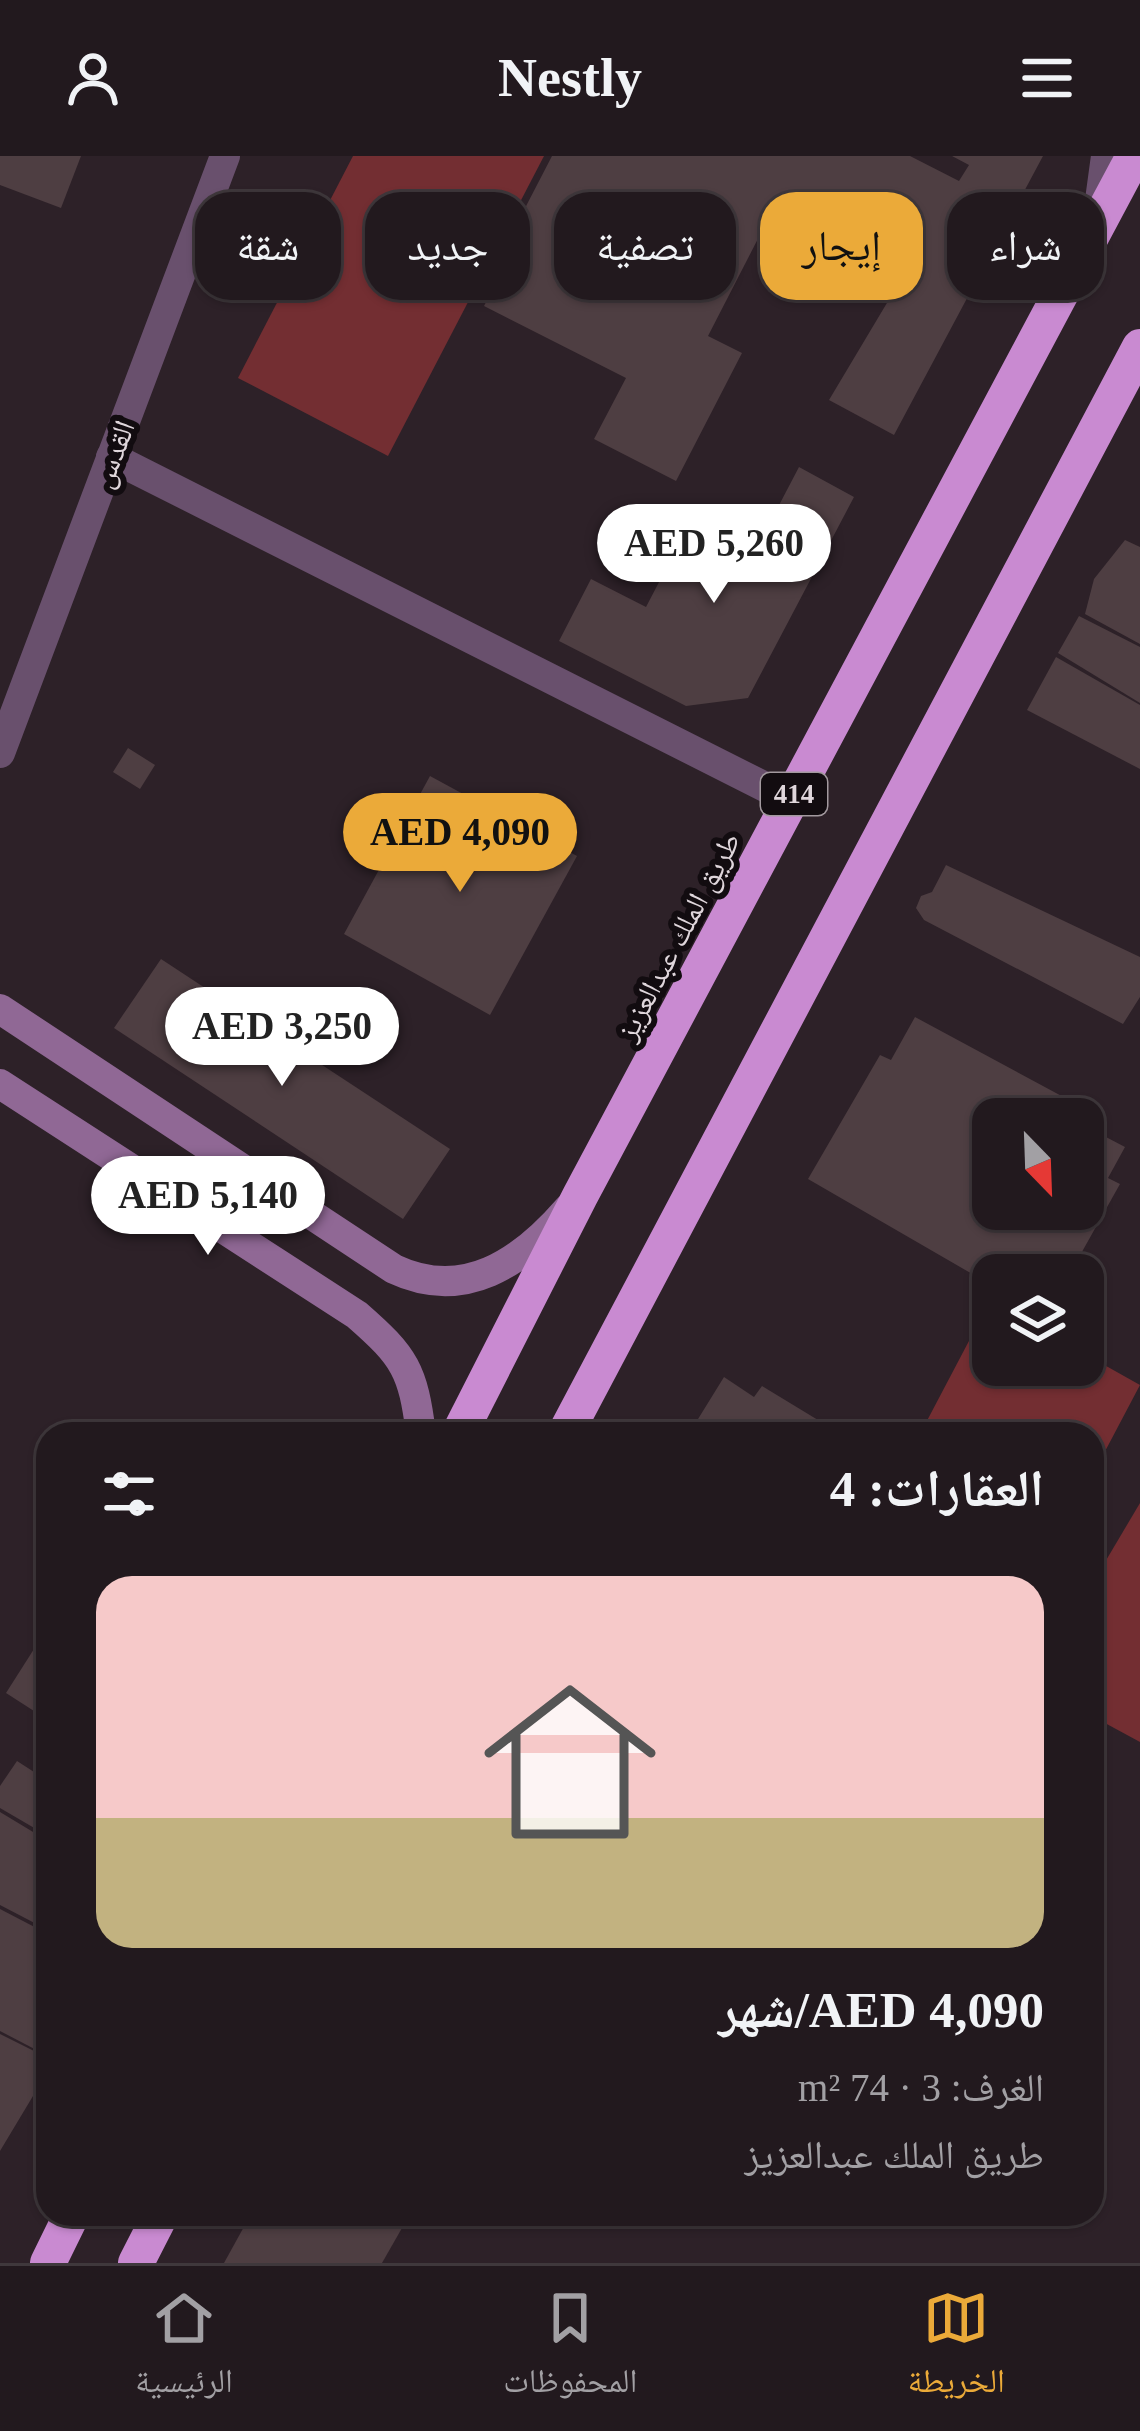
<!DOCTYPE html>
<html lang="ar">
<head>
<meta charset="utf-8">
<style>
  :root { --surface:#22191e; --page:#2a2227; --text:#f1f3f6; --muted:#a2a0a4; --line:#3f383c; --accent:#ebaa39 }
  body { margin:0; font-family:"Times New Roman","Noto Naskh Arabic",serif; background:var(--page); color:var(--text); direction:rtl; height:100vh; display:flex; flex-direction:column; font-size:45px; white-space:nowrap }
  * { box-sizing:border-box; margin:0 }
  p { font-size:39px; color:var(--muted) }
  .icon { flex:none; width:66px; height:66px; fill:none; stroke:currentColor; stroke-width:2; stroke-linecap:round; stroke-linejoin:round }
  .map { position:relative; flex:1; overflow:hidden; direction:ltr }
  .panel { position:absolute; left:36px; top:1266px; width:1068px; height:804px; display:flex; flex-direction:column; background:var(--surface); border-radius:36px; box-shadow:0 3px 9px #0004,0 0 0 3px var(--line); direction:rtl }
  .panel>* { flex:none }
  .guide { position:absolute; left:36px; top:36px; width:1068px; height:108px; direction:rtl; display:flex; gap:24px }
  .needle { width:78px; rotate:157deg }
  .fabs { position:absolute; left:972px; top:942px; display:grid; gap:24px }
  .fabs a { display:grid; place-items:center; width:132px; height:132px; border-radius:24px; background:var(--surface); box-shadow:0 3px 9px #0004,0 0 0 3px var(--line); font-size:60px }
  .price { position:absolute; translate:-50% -102px; padding:0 27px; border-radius:42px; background:#fff; color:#222; font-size:39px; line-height:78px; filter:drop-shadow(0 3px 6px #0008) }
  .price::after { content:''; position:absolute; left:50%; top:72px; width:36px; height:27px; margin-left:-18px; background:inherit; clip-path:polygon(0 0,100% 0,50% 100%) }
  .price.on { background:var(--accent); color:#111 }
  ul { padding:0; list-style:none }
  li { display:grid; align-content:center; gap:24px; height:636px; padding:0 60px }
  li span { display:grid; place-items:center; height:372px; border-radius:36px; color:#555 }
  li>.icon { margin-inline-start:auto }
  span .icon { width:216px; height:216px; fill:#fffc; stroke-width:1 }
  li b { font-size:51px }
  h2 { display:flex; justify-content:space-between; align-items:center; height:144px; padding:0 60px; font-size:51px }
  .pill { padding:0 42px; border-radius:36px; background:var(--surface); box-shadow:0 3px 9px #0004,0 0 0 3px var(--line); font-size:42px; line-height:108px }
  .pill.on { background:var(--accent); color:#111 }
  header { display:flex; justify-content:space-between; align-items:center; height:156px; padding:0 60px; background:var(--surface); font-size:54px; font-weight:600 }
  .tabs { display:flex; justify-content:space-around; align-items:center; height:168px; border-top:3px solid var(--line); background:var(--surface); font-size:33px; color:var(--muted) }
  .tabs a { display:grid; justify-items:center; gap:6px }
  .tabs .on { color:var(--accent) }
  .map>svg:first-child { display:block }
</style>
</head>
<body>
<header><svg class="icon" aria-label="menu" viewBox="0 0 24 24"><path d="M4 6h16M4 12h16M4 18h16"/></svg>Nestly<svg class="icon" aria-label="person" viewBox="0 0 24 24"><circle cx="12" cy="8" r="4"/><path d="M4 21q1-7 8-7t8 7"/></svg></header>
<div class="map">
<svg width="1140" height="2107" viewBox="0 0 1140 2107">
  <rect width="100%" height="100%" fill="#2d2128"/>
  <g fill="#732e32">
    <path d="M 353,0 L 544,0 L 388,300 L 238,222 Z"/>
    <path d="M 990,1145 L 993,1209 L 1083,1209 L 1083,1197 L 1140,1229 L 1092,1320 L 1092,1278 L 920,1278 Z"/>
    <path d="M 1140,1347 L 1140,1586 L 1092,1560 L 1092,1428 Z"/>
  </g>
  <g fill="#4e3e42">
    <path d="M 0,0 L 81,0 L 61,52 L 0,29 Z"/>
    <path d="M 552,0 L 910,0 L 959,25 L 969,9 L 952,0 L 1043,0 L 894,279 L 829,244 L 912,105 L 781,38 L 708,180 L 742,197 L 676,325 L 594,283 L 626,222 L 484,150 L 516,87 L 509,83 Z"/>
    <path d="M 799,311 L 854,341 L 748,542 L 686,550 L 559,485 L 591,423 L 646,451 L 680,386 L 743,418 Z"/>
    <path d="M 1125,384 L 1140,391 L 1140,488 L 1085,458 L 1094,423 Z"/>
    <path d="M 1079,460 L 1140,491 L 1140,547 L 1058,497 Z"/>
    <path d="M 1056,501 L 1140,549 L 1140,613 L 1027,554 Z"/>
    <path d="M 128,592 L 155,609 L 140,633 L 113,616 Z"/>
    <path d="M 430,620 L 577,700 L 490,859 L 344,778 Z"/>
    <path d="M 946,709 L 1140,801 L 1140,841 L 1123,868 L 924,764 L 916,752 L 921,740 L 932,736 Z"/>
    <path d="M 161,803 L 450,993 L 403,1063 L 114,872 Z"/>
    <path d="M 915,861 L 1082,951 L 1075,963 L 993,963 L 993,1053 L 1083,1053 L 1083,969 L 1125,991 L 1108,1022 L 1120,1028 L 1069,1119 L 993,1119 L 993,1130 L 808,1023 L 880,899 L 891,904 Z"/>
    <path d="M 724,1221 L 754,1241 L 762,1230 L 841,1278 L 694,1278 L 690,1276 Z"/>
    <path d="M 48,1471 L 48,1564 L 6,1537 Z"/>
    <path d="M 48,1582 L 48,1618 L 36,1610 Z"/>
    <path d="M 17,1605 L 48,1625 L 48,1680 L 0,1652 L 0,1630 Z"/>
    <path d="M 0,1656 L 48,1685 L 48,1774 L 0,1749 Z"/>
    <path d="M 0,1753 L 48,1778 L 48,1900 L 0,1875 Z"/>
    <path d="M 0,1878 L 48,1902 L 48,1915 L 0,1995 Z"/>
    <path d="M 251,2058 L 410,2058 L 382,2107 L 224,2107 Z"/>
  </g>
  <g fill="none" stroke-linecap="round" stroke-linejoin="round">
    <g stroke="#69506d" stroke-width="30">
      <path d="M 1098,59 L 1106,0"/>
      <path d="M 111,301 L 791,644"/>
      <path d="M 0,597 L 225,0"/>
    </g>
    <g stroke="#906895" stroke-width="30">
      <path d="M 0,853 L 394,1113 C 464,1146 521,1107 568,1053"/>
      <path d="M 0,928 L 357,1159 C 405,1201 413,1214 421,1278"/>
    </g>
    <g stroke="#c98ad1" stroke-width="36">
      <path d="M 459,1278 L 580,1040 L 1134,0"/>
      <path d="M 565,1278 L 1140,191"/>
      <path d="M 48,2107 L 72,2058"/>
      <path d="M 136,2107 L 161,2058"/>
    </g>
  </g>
  <g text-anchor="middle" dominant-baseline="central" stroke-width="12" stroke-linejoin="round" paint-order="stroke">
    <rect fill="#120c10" stroke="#a2999e" stroke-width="3" x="761" y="617" width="66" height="42" rx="9"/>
    <g font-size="27" font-weight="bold" fill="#dfd6db">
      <text x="794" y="638">414</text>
    </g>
    <g font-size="30" fill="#dfd6db" stroke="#120c10">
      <text transform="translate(113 298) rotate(-69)">القدس</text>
      <text transform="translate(678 780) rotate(-62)">طريق الملك عبدالعزيز</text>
    </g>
  </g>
</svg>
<div class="fabs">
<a><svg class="needle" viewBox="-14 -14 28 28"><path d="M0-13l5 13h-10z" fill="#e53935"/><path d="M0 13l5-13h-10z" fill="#a2a0a4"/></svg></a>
<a><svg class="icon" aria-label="layers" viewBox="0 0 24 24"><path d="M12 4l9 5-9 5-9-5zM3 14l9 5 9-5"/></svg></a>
</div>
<b class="price" style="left:714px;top:450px">AED 5,260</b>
<b class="price on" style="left:460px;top:739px">AED 4,090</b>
<b class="price" style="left:282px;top:933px">AED 3,250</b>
<b class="price" style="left:208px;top:1102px">AED 5,140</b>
<div class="guide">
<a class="pill">شراء</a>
<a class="pill on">إيجار</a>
<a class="pill">تصفية</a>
<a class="pill">جديد</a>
<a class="pill">شقة</a>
</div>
<section class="panel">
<h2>العقارات: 4<svg class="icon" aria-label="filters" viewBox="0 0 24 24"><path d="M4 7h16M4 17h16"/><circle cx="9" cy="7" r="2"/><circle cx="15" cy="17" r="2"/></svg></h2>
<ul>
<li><span style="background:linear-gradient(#f6c9c9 65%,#c2b280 0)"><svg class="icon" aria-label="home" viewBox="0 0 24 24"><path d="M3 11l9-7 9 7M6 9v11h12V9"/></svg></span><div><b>AED 4,090/شهر</b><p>الغرف: 3 · 74 m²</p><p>طريق الملك عبدالعزيز</p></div></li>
</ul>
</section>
</div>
<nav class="tabs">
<a class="on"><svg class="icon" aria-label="map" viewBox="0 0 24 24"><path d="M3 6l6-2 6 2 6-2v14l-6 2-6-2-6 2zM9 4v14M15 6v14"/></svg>الخريطة</a>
<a><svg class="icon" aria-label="saved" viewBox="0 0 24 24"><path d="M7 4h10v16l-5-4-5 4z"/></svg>المحفوظات</a>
<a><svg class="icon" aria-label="home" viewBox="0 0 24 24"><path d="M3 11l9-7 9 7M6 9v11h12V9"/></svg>الرئيسية</a>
</nav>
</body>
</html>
